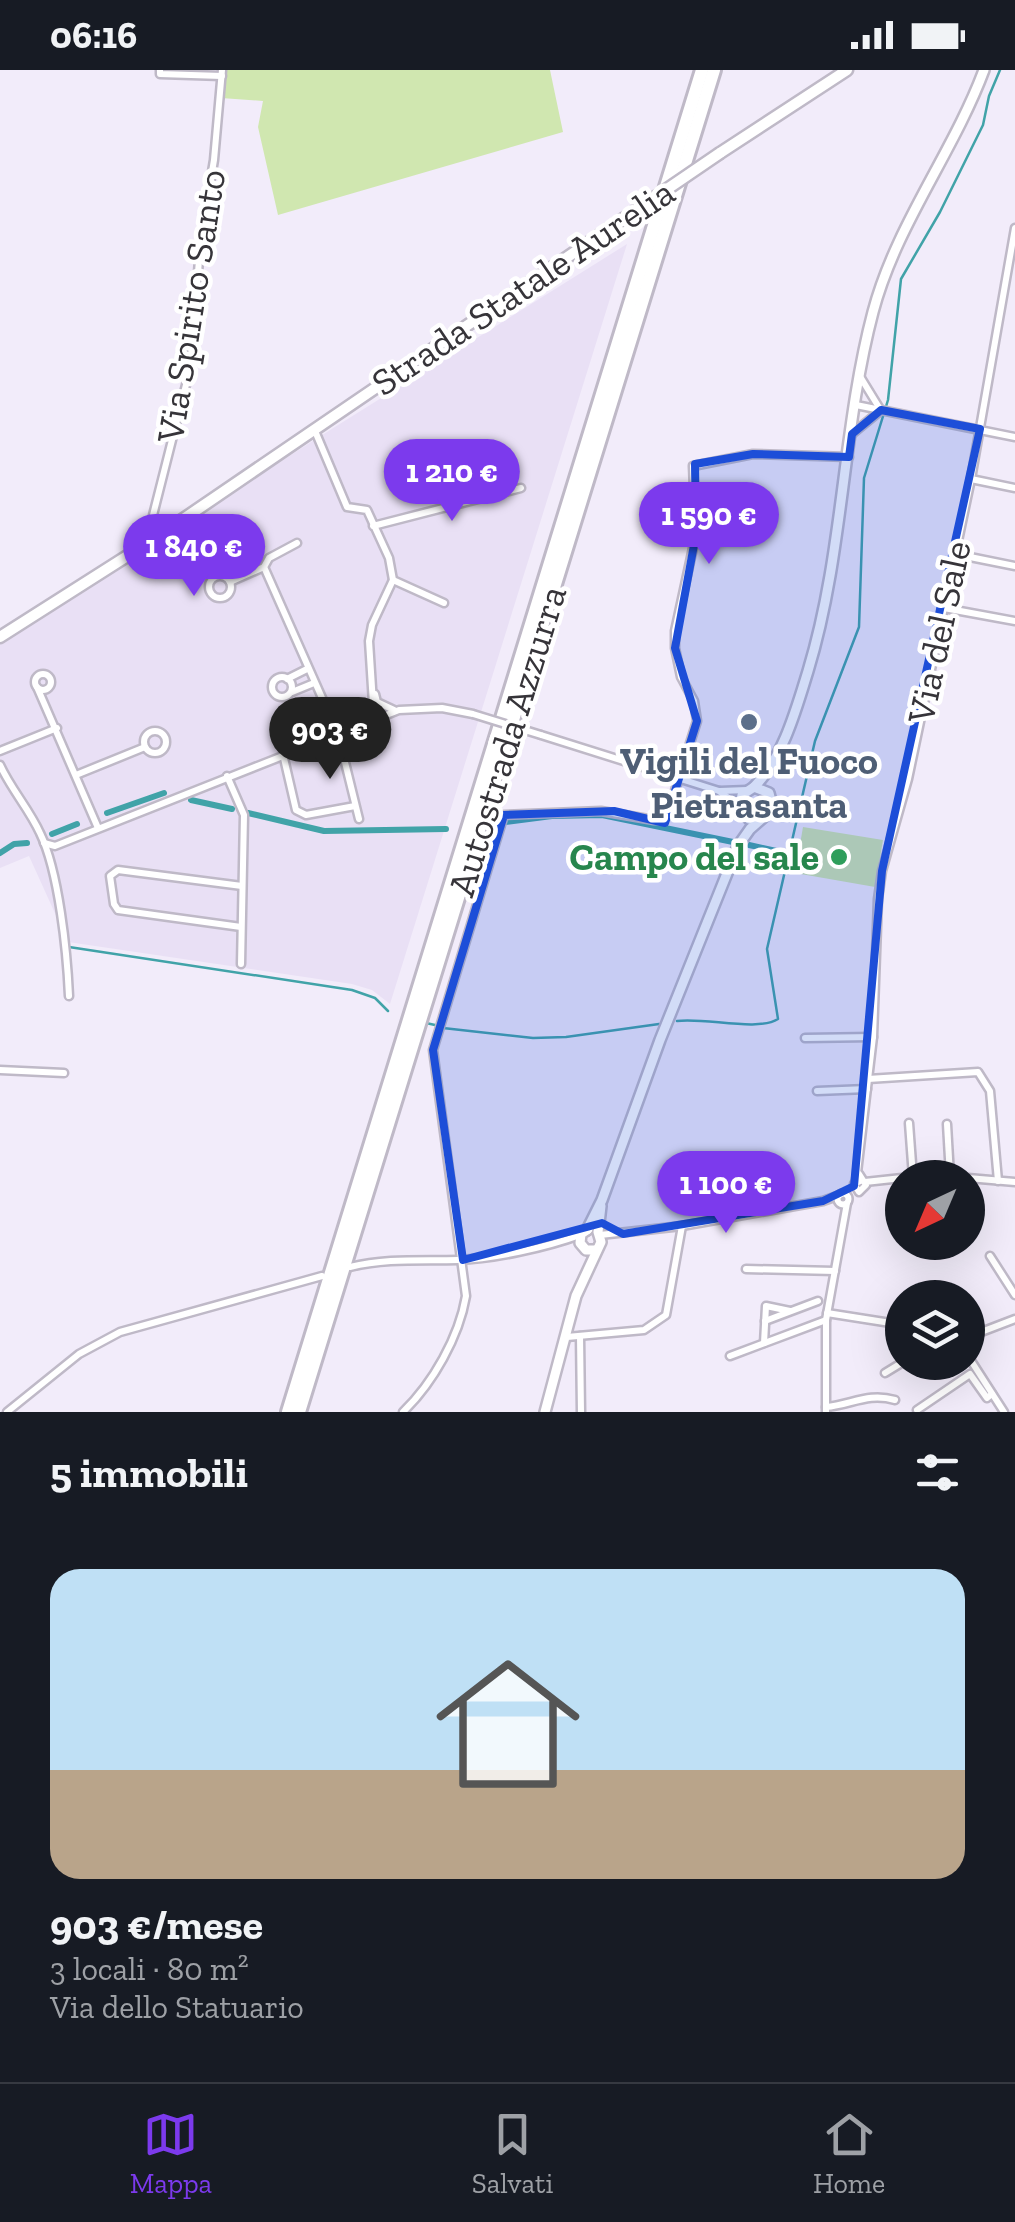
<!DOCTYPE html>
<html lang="it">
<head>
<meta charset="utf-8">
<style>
  :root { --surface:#171b24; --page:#242831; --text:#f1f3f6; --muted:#9ea1a6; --line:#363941; --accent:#7c3aed }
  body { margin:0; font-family:"Zilla Slab",serif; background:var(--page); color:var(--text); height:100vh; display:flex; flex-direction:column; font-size:38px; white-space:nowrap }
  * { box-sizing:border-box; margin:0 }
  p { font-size:32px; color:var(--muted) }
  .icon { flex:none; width:55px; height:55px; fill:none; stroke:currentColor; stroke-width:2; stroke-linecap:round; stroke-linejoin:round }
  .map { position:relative; height:1342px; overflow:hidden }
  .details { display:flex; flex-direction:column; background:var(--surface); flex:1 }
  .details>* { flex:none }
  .needle { width:65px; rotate:224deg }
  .tools { position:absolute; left:885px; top:1090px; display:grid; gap:20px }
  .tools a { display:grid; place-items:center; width:100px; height:100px; border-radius:50%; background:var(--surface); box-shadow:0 10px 40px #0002; font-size:50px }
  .price { position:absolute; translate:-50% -85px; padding:0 22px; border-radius:35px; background:var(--accent); color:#fff; font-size:32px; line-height:65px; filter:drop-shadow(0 2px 5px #0008) }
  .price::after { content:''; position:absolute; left:50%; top:60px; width:30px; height:22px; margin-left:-15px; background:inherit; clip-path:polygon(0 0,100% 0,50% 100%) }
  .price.on { background:#222; color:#fff }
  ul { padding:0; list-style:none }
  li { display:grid; align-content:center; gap:20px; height:530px; padding:0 50px }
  li span { display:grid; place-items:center; height:310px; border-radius:30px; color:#555 }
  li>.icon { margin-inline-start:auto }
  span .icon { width:180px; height:180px; fill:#fffc; stroke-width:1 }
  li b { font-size:42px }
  h2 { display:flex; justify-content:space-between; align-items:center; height:120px; padding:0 50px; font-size:42px }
  .status { display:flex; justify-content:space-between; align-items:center; height:70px; padding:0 50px; background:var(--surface); direction:ltr }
  .status svg { height:28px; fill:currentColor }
  .menu { display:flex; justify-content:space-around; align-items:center; height:140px; border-top:2px solid var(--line); background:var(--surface); font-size:28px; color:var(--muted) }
  .menu a { display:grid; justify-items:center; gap:5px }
  .menu .on { color:var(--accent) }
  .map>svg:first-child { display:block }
</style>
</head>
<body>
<div class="status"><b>06:16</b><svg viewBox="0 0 49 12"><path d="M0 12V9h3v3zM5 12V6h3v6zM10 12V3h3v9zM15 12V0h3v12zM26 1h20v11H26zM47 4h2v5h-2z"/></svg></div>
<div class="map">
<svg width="1015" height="1342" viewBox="0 0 1015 1342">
  <rect width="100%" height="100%" fill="#f2ecfa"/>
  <path fill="#e9e0f5" d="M 627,174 L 390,934 L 372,920 L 352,914 L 68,872 L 29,786 L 0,798 L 0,573 L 311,372 Z"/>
  <g fill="#d0e7b0">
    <path d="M 224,0 L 550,0 L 563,62 L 278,145 L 258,57 L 263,31 L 221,28 Z"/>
    <path d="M 803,757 L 883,770 L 875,817 L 795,803 Z"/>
  </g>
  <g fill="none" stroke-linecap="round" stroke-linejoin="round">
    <g stroke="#41a3a8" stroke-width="2.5">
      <path d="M 69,877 L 352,920 L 375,928 L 388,941"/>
      <path d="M 677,951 C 705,947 757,962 778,949 L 767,879 L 815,671 L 859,557 L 864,408 L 888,330 L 901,209 L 940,142 L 983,55 L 989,26 L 1000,0"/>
      <path d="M 426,953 L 435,955"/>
      <path d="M 443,958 L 533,968 L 566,967 L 659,954"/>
    </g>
    <g stroke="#41a3a8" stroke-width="6">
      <path d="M 191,730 L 232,739"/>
      <path d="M 107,743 L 164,723"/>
      <path d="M 248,743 L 324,761 L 446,759"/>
      <path d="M 505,752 L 552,746 L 602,745 L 733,772"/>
      <path d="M 491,754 L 498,753"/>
      <path d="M 52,764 L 77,754"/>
      <path d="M 749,775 L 790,784"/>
      <path d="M 0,783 L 14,774 L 27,773"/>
    </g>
    <defs>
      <g id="minor">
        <path d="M 160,0 L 160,4 L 222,6"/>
        <path d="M 861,308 L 880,339"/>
        <path d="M 856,335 L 1015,367"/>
        <path d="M 315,361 L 347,437 L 367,440 L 389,488 L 393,510"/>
        <path d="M 852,364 L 880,341"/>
        <path d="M 971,409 L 1015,418"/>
        <path d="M 373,456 L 521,418"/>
        <path d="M 154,469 L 150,457 L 190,299 L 201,166 L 214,90 L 222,0"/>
        <path d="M 955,484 L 1015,496"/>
        <path d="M 264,497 L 338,664 L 359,749"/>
        <circle cx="220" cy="517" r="11"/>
        <path d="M 230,512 L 264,497 L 269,488 L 297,473"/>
        <path d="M 944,538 L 1015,551"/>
        <circle cx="43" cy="612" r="8"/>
        <circle cx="282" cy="617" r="10"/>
        <path d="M 287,609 L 307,599"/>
        <path d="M 37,617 L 98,758"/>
        <path d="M 292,622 L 314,613"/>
        <path d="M 375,624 L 377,632 L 394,640"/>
        <path d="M 374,649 L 369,571 L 372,555 L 393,510 L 444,533"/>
        <circle cx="155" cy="672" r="11"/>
        <path d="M 541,665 L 719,721 L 740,737"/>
        <path d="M 0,681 L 57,658"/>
        <path d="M 283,684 L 296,740 L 306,745 L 355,736"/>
        <path d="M 0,695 C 11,719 29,739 40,763 C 59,802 67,882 69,926"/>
        <path d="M 76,705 L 145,677"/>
        <path d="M 227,706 L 244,745 L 241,894"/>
        <path d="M 720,721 L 747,720"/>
        <path d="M 44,773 L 55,776 L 399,640 L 442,638 L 473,644"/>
        <path d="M 241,857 L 118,840 L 114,834 L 110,806 L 118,800 L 242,816"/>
        <path d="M 805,968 L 873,967"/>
        <path d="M 0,1000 L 64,1003"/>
        <path d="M 868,1009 L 978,1002 L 990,1021 L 998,1111"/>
        <path d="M 817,1021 L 867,1019"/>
        <path d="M 909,1053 L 913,1107"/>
        <path d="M 947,1054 L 950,1106"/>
        <path d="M 859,1104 L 866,1115 L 859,1122 L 854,1114 L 862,1110"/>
        <path d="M 912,1108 L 961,1108"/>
        <path d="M 968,1108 L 1015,1112"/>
        <path d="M 856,1111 L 873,967 L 878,829 L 882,801 L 908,709 L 971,409 L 1015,158"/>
        <path d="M 865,1112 L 902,1108"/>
        <circle cx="843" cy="1129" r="5.5"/>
        <path d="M 600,1165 L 682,1156 L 823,1131 L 840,1125"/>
        <path d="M 990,1186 L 1015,1225"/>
        <path d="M 350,1197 C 387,1188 421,1191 458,1190 C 494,1189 547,1177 580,1165"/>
        <path d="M 746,1199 L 835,1201"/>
        <path d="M 827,1243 L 897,1254"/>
        <path d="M 765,1251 L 818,1231"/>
        <path d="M 580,1266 L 581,1342"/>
        <path d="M 567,1267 L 644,1260 L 666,1245 L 682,1156"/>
        <path d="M 968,1267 L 1015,1249"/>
        <path d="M 764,1273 L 766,1236 L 790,1241"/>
        <path d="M 730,1286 L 826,1250"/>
        <path d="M 968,1286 L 1004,1342"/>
        <path d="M 885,1303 L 903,1292"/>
        <path d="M 826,1337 C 851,1335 868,1322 895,1330"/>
        <path d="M 917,1340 L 970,1304 L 987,1328 L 992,1324"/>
        <path d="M 7,1342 L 79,1284 L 120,1262 L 322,1206"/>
        <path d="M 403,1342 C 433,1313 459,1267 466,1226 L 433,980 L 504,745 L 601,741 L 654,750 L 662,750 L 667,746 L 697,651 L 694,631 L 681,607 L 675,578 L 675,561 L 696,464 L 693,396 L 753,384 L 849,387"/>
        <path d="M 826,1342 L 826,1250 L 847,1133"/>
      </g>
      <g id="secondary">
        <path d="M 754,717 C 783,688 796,640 808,601 C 844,483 842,359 873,242 C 896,155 953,83 984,0"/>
        <path d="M 588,1159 L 581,1164 L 580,1173 L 586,1180 L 595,1180"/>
        <path d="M 587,1160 L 602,1130 L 660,970 L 738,776 L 750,759 L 773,739 L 769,723 L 754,717 L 742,725 L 740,737 L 749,749 L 760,750"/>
        <path d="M 545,1342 L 576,1226 L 601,1172 L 598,1162 L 601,1136"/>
      </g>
      <g id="primary">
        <path d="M 720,83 L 847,0"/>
        <path d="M 0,567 L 154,469 L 613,156"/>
      </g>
      <g id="motorway">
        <path d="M 288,1342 L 702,0"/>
        <path d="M 299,1342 L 714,0"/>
      </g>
    </defs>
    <use href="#minor" stroke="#bfb9c7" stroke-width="11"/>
    <use href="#secondary" stroke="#bfb9c7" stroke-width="14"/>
    <use href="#primary" stroke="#bfb9c7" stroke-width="15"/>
    <use href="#motorway" stroke="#bfb9c7" stroke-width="18"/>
    <use href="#minor" stroke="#fff" stroke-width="6"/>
    <use href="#secondary" stroke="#fff" stroke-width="9"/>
    <use href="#primary" stroke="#fff" stroke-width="10"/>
    <use href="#motorway" stroke="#fff" stroke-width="12"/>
    <defs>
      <path id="minor-bridge" d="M 473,644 L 541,665"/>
      <path id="primary-bridge" d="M 613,156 L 720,83"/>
    </defs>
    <use href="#minor-bridge" stroke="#bfb9c7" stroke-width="11" stroke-linecap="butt"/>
    <use href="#primary-bridge" stroke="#bfb9c7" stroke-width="15" stroke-linecap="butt"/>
    <use href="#minor-bridge" stroke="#fff" stroke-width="6"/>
    <use href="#primary-bridge" stroke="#fff" stroke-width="10"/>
  </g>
  <path fill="#1d4ed8" fill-opacity="0.2" stroke="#1d4ed8" stroke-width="8" stroke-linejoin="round" d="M 881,340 L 980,359 L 882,801 L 854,1116 L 823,1131 L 623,1164 L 602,1153 L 463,1190 L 433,980 L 504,745 L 614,741 L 665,753 L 697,651 L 675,578 L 696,464 L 695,394 L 753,384 L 849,387 L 852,364 Z"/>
  <circle fill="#5c6f8a" stroke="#fff" stroke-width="4" cx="749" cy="652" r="10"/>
  <circle fill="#2e9e5b" stroke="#fff" stroke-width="4" cx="839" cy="787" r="10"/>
  <g text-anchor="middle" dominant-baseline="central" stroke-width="9" stroke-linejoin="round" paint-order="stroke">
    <g font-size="38" fill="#363439" stroke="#fff">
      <text transform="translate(523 217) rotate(-34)">Strada Statale Aurelia</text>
      <text transform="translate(191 236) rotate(-81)">Via Spirito Santo</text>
      <text transform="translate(939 562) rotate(-78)">Via del Sale</text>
      <text transform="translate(507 671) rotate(-73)">Autostrada Azzurra</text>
    </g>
    <g font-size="38" font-weight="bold" fill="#4e5e75" stroke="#fff">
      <text x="749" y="691">Vigili del Fuoco<tspan x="749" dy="44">Pietrasanta</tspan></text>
    </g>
    <g font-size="38" font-weight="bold" fill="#27864d" stroke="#fff" text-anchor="end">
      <text x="819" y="787">Campo del sale</text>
    </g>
  </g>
</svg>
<div class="tools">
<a><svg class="needle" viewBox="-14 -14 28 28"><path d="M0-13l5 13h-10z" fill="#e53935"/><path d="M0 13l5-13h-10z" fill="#9ea1a6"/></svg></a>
<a><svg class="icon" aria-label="layers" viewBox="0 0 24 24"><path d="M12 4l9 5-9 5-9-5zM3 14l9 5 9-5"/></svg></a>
</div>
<b class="price" style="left:452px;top:454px">1 210 €</b>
<b class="price" style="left:709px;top:497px">1 590 €</b>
<b class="price" style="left:194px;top:529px">1 840 €</b>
<b class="price on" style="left:330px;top:712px">903 €</b>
<b class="price" style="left:726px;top:1166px">1 100 €</b>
</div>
<section class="details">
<h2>5 immobili<svg class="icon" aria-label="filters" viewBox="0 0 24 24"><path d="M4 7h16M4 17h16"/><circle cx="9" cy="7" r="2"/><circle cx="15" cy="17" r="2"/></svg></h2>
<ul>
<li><span style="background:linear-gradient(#bfe0f5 65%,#b9a48a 0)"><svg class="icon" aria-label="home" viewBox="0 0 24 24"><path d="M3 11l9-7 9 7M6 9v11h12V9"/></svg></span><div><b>903 €/mese</b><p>3 locali · 80 m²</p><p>Via dello Statuario</p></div></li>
</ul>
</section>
<nav class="menu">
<a class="on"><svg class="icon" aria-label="map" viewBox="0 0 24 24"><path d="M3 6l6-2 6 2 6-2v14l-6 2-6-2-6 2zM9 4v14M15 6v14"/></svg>Mappa</a>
<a><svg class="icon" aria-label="saved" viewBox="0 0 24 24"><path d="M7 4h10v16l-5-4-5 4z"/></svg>Salvati</a>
<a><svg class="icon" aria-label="home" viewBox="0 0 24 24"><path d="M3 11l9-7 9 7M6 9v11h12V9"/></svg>Home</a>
</nav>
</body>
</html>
